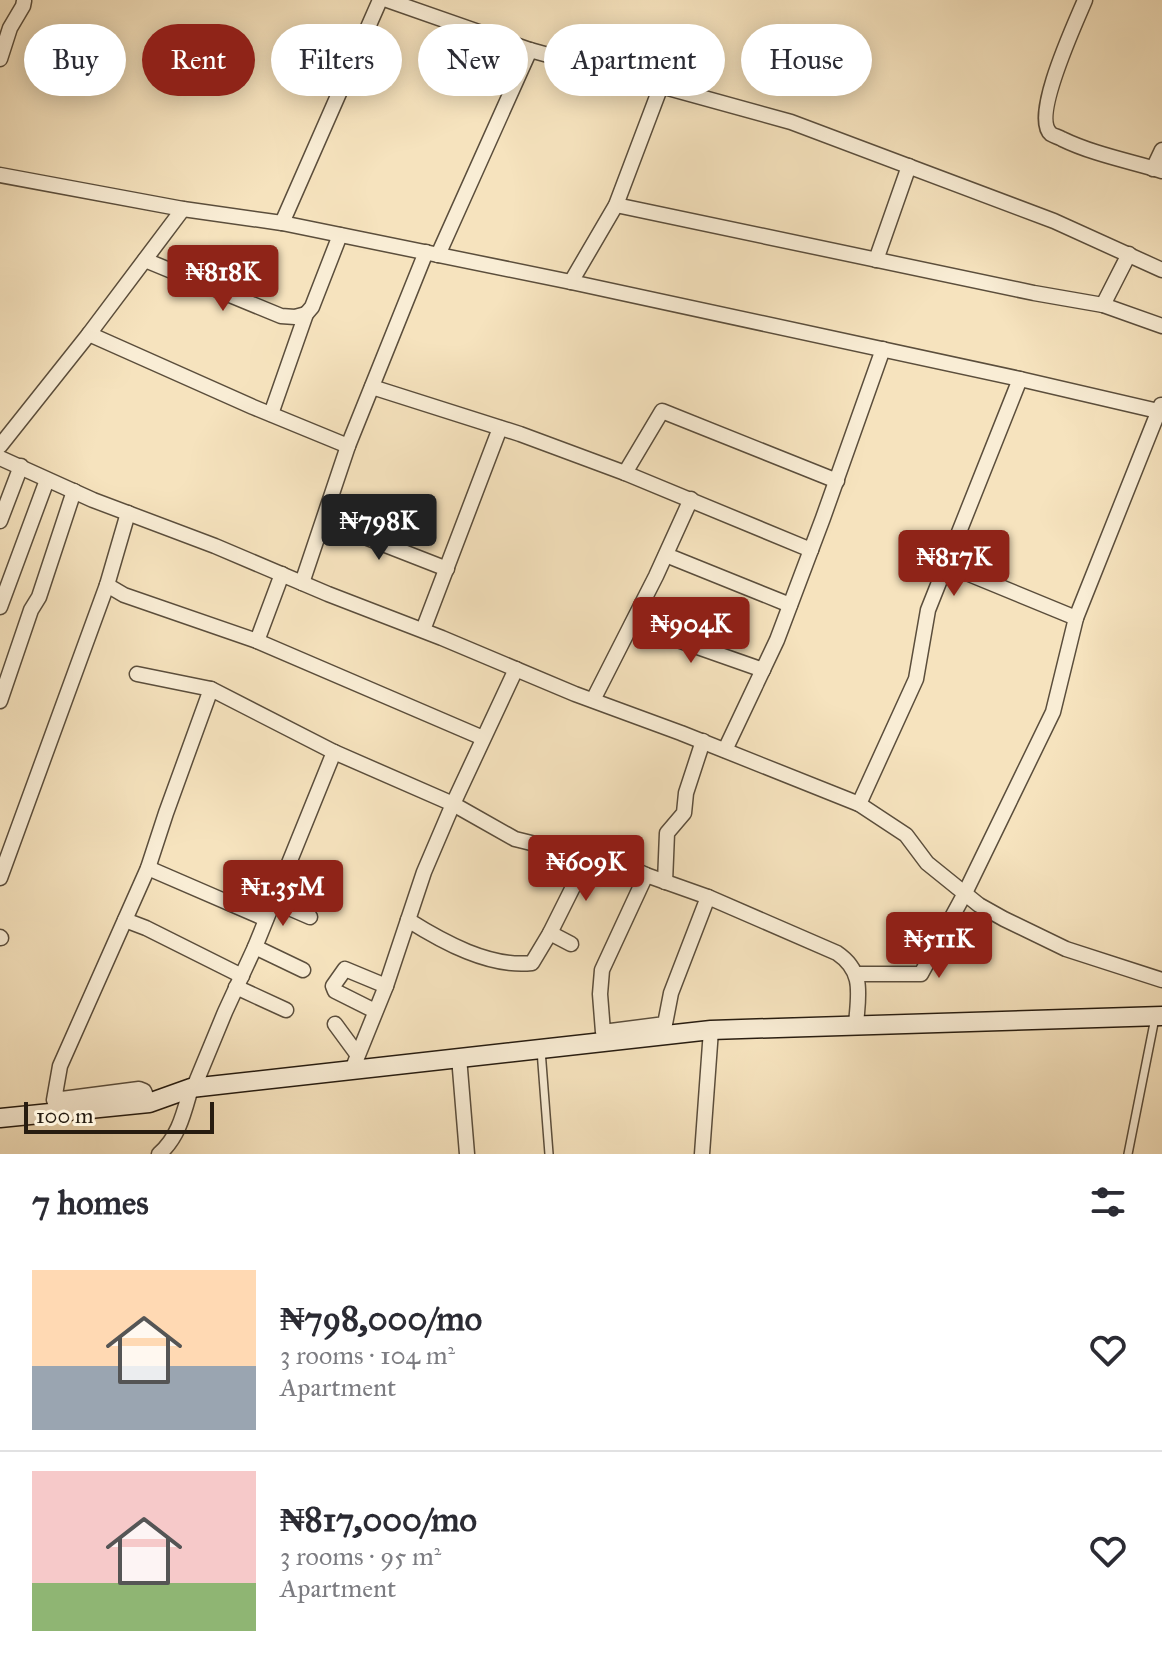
<!DOCTYPE html>
<html lang="en">
<head>
<meta charset="utf-8">
<style>
  :root { --surface:#fff; --page:#f2f2f3; --text:#2b2b33; --muted:#7c7c81; --line:#e1e1e2; --accent:#8f2418 }
  body { margin:0; font-family:"IM FELL Great Primer",serif; background:var(--page); color:var(--text); height:100vh; display:flex; flex-direction:column; font-size:30px; white-space:nowrap }
  * { box-sizing:border-box; margin:0 }
  p { font-size:26px; color:var(--muted) }
  .icon { flex:none; width:44px; height:44px; fill:none; stroke:currentColor; stroke-width:2; stroke-linecap:round; stroke-linejoin:round }
  .map { position:relative; height:1154px; overflow:hidden }
  .side { display:flex; flex-direction:column; background:var(--surface); flex:1 }
  .side>* { flex:none }
  .top-card { position:absolute; left:24px; top:24px; width:1114px; height:72px; display:flex; gap:16px }
  .scale { position:absolute; left:24px; bottom:20px; width:190px; box-sizing:border-box; padding-left:8px; border:4px solid #271c10; border-top:0; font-size:22px; line-height:28px; white-space:nowrap; color:#271c10; -webkit-text-stroke:6px #f9edd5; paint-order:stroke }
  .price { position:absolute; translate:-50% -68px; padding:0 18px; border-radius:8px; background:var(--accent); color:#fff; font-size:26px; line-height:52px; filter:drop-shadow(0 2px 4px #0008) }
  .price::after { content:''; position:absolute; left:50%; top:48px; width:24px; height:18px; margin-left:-12px; background:inherit; clip-path:polygon(0 0,100% 0,50% 100%) }
  .price.on { background:#222; color:#fff }
  ul { padding:0; list-style:none }
  li { display:flex; align-items:center; gap:24px; height:200px; padding:0 32px }
  li+li { border-top:2px solid var(--line) }
  li span { display:grid; place-items:center; flex:none; width:224px; height:160px; border-radius:0px; color:#555 }
  li>.icon { margin-inline-start:auto }
  span .icon { width:96px; height:96px; fill:#fffc; stroke-width:1 }
  li b { font-size:34px }
  h2 { display:flex; justify-content:space-between; align-items:center; height:96px; padding:0 32px; font-size:34px }
  .pill { padding:0 28px; border-radius:36px; background:var(--surface); box-shadow:0 4px 20px #0003; font-size:28px; line-height:72px }
  .pill.on { background:var(--accent); color:#fff }
  .map>svg:first-child { display:block }
</style>
</head>
<body>
<div class="map">
<svg width="1162" height="1154" viewBox="0 0 1162 1154">
  <rect width="100%" height="100%" fill="#f6e3be"/>
  <filter id="stains"><feTurbulence type="fractalNoise" baseFrequency=".0025" numOctaves="4"/><feColorMatrix values="0 0 0 0 .2 0 0 0 0 .09 0 0 0 0 .02 0 0 0 .5 -.17"/></filter>
  <radialGradient id="worn" r=".72"><stop offset=".6" stop-color="#630" stop-opacity="0"/><stop offset="1" stop-color="#630" stop-opacity=".3"/></radialGradient>
  <g fill="none" stroke-linecap="round" stroke-linejoin="round">
    <defs>
      <g id="lane">
        <path d="M 541,1050 L 549,1154"/>
        <path d="M 1128,1154 L 1155,1018"/>
      </g>
      <g id="street">
        <path d="M 387,0 L 530,50 L 791,122 L 1054,221 L 1162,270"/>
        <path d="M 1085,0 C 1076,22 1031,117 1051,134 C 1054,136 1059,137 1062,139 C 1093,154 1129,161 1162,171"/>
        <path d="M 0,59 L 10,28 L 23,6 L 24,1"/>
        <path d="M 1153,169 L 1162,150"/>
        <path d="M 0,175 L 183,209 L 282,223 L 380,0"/>
        <path d="M 616,205 L 1034,293 L 1103,305 L 1162,326"/>
        <path d="M 282,223 L 571,282 L 1020,379 L 1162,412"/>
        <path d="M 438,255 L 530,50"/>
        <path d="M 145,260 L 281,316 L 295,317 L 306,314"/>
        <path d="M 876,260 L 909,166"/>
        <path d="M 571,282 L 616,205 L 661,86"/>
        <path d="M 1103,305 L 1129,254"/>
        <path d="M 89,334 L 253,407 L 348,446"/>
        <path d="M 372,387 L 520,434 L 625,473 L 811,550"/>
        <path d="M 271,414 L 306,314 L 312,307 L 340,235"/>
        <path d="M 0,446 L 89,334 L 183,209"/>
        <path d="M 0,458 L 93,500 L 215,546 L 328,594 L 442,638 L 575,694 L 681,733 L 859,804 L 906,835 L 927,863 L 979,905 L 1004,919 L 1066,949 L 1162,980"/>
        <path d="M 625,473 L 662,411 L 837,481"/>
        <path d="M 0,521 L 21,466"/>
        <path d="M 324,521 L 447,569"/>
        <path d="M 666,555 L 790,605"/>
        <path d="M 947,565 L 1076,618"/>
        <path d="M 302,583 L 348,446 L 426,252"/>
        <path d="M 107,585 L 124,595 L 257,641 L 483,738"/>
        <path d="M 0,607 L 47,480"/>
        <path d="M 632,624 L 763,670"/>
        <path d="M 423,630 L 500,428"/>
        <path d="M 257,641 L 282,574"/>
        <path d="M 137,674 L 211,689 L 334,752 L 453,804 L 515,839 L 588,857"/>
        <path d="M 593,700 L 656,576 L 691,499"/>
        <path d="M 0,701 L 31,610 L 39,597 L 74,491"/>
        <path d="M 725,750 L 777,640 L 823,518 L 883,349"/>
        <path d="M 859,804 L 916,679 L 928,610 L 1020,379"/>
        <path d="M 148,868 L 266,919"/>
        <path d="M 646,875 L 602,970 L 600,994 L 603,1032 L 665,1024 L 671,993 L 708,897"/>
        <path d="M 0,878 L 107,585 L 128,513"/>
        <path d="M 665,882 L 667,833 L 684,813 L 686,793 L 703,741"/>
        <path d="M 281,884 L 299,895"/>
        <path d="M 273,901 L 310,917"/>
        <path d="M 125,920 L 146,928 L 242,976"/>
        <path d="M 408,920 C 443,942 490,968 532,963 L 550,933 L 588,857 L 593,851 L 646,875 L 708,897 L 837,953 C 865,972 858,995 856,1025"/>
        <path d="M 550,933 L 571,944"/>
        <path d="M 0,937 L 1,938"/>
        <path d="M 255,947 L 303,970"/>
        <path d="M 856,974 L 921,974 L 965,893 L 1053,712 L 1076,618 L 1161,405"/>
        <path d="M 236,987 L 286,1010"/>
        <path d="M 375,1011 L 335,991 L 333,986 L 345,969 L 386,986"/>
        <path d="M 335,1024 L 357,1054"/>
        <path d="M 459,1057 L 467,1154"/>
        <path d="M 352,1070 L 386,986 L 424,872 L 453,804 L 516,669"/>
        <path d="M 194,1087 L 225,1012 L 255,947 L 334,752"/>
        <path d="M 149,1103 L 144,1091 L 139,1089 L 54,1100 L 60,1066 L 148,868 L 166,813 L 211,689"/>
        <path d="M 159,1154 C 179,1137 184,1112 191,1088"/>
        <path d="M 702,1154 L 711,1030"/>
      </g>
      <path id="secondary" d="M 0,1118 L 149,1103 L 191,1088 L 711,1030 L 1162,1016"/>
    </defs>
    <use href="#lane" stroke="#5b4e3c" stroke-width="10"/>
    <use href="#street" stroke="#5b4e3c" stroke-width="17"/>
    <use href="#secondary" stroke="#271c10" stroke-width="21"/>
    <use href="#lane" stroke="#f9edd5" stroke-width="7"/>
    <use href="#street" stroke="#f9edd5" stroke-width="14"/>
    <use href="#secondary" stroke="#f9edd5" stroke-width="18"/>
  </g>
  <rect width="100%" height="100%" filter="url(#stains)"/>
  <rect width="100%" height="100%" fill="url(#worn)"/>
</svg>
<div class="scale">100 m</div>
<b class="price" style="left:223px;top:313px">₦818K</b>
<b class="price on" style="left:379px;top:562px">₦798K</b>
<b class="price" style="left:954px;top:598px">₦817K</b>
<b class="price" style="left:691px;top:665px">₦904K</b>
<b class="price" style="left:586px;top:903px">₦609K</b>
<b class="price" style="left:283px;top:928px">₦1.35M</b>
<b class="price" style="left:939px;top:980px">₦511K</b>
<div class="top-card">
<a class="pill">Buy</a>
<a class="pill on">Rent</a>
<a class="pill">Filters</a>
<a class="pill">New</a>
<a class="pill">Apartment</a>
<a class="pill">House</a>
</div>
</div>
<section class="side">
<h2>7 homes<svg class="icon" aria-label="filters" viewBox="0 0 24 24"><path d="M4 7h16M4 17h16"/><circle cx="9" cy="7" r="2"/><circle cx="15" cy="17" r="2"/></svg></h2>
<ul>
<li><span style="background:linear-gradient(#ffd9b3 60%,#9aa5b1 0)"><svg class="icon" aria-label="home" viewBox="0 0 24 24"><path d="M3 11l9-7 9 7M6 9v11h12V9"/></svg></span><div><b>₦798,000/mo</b><p>3 rooms · 104 m²</p><p>Apartment</p></div><svg class="icon" aria-label="heart" viewBox="0 0 24 24"><path d="M12 20l-8-8c-3-5 5-10 8-4 3-6 11-1 8 4z"/></svg></li>
<li><span style="background:linear-gradient(#f6c9c9 70%,#8fb573 0)"><svg class="icon" aria-label="home" viewBox="0 0 24 24"><path d="M3 11l9-7 9 7M6 9v11h12V9"/></svg></span><div><b>₦817,000/mo</b><p>3 rooms · 95 m²</p><p>Apartment</p></div><svg class="icon" aria-label="heart" viewBox="0 0 24 24"><path d="M12 20l-8-8c-3-5 5-10 8-4 3-6 11-1 8 4z"/></svg></li>
</ul>
</section>
</body>
</html>
